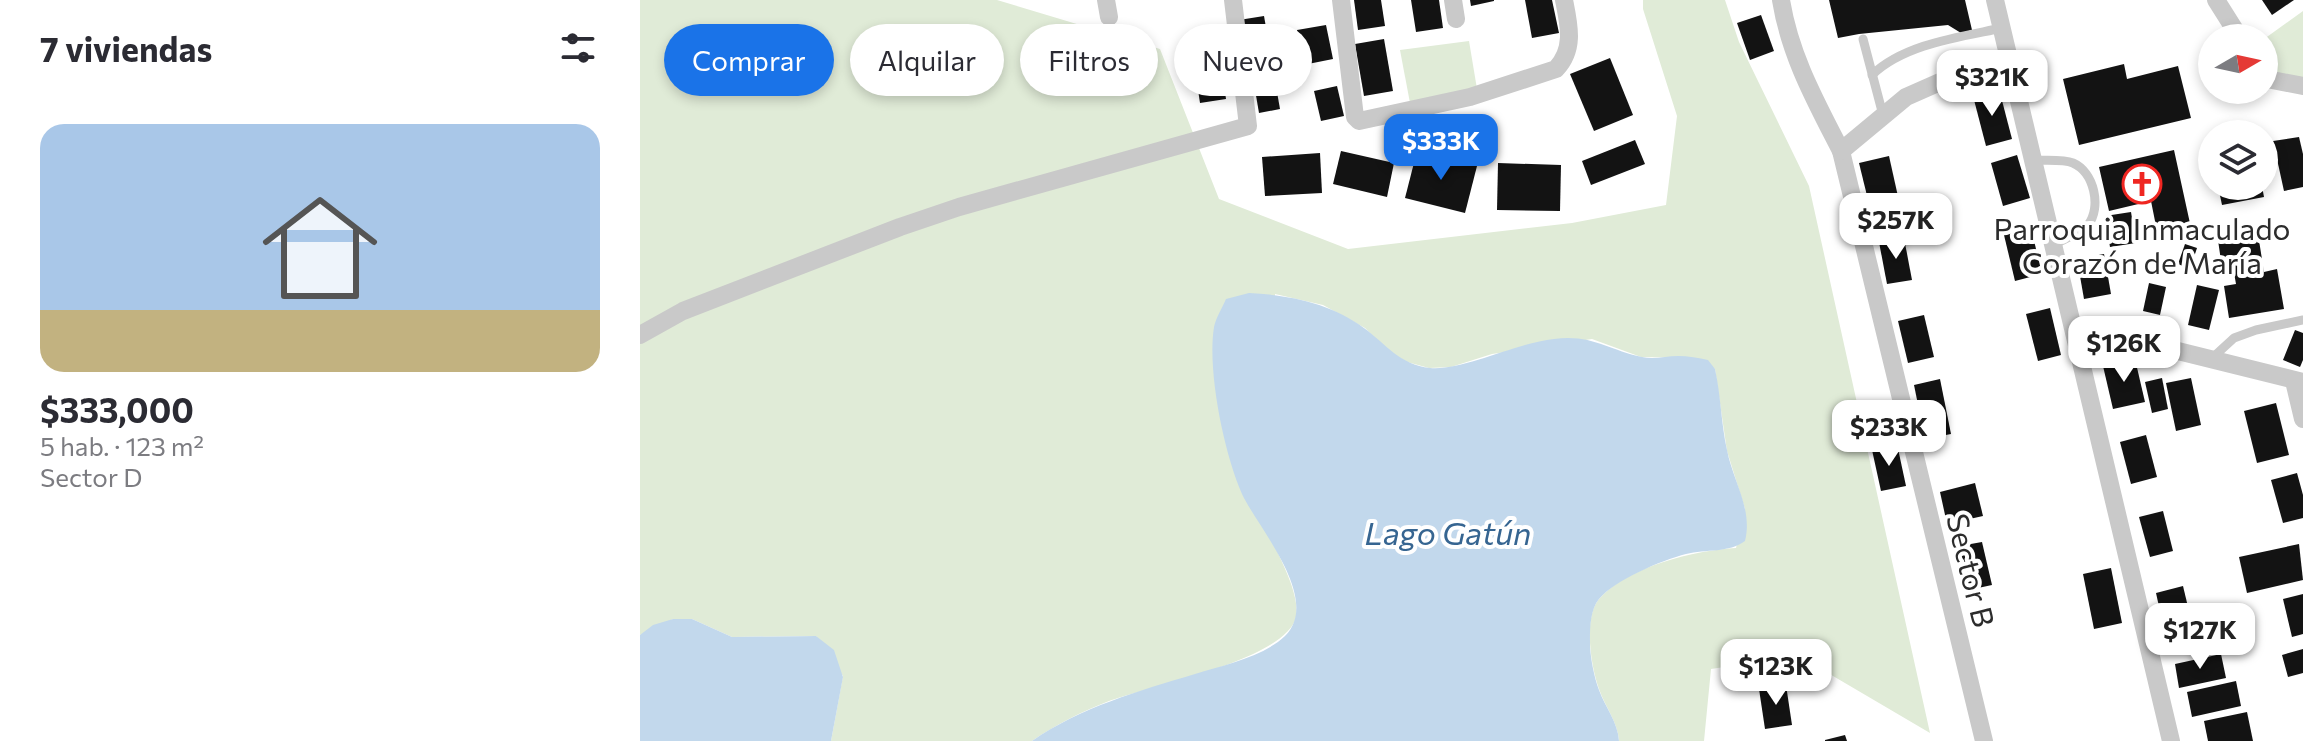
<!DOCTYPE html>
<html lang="es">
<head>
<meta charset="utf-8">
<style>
  :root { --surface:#fff; --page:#f7f7f7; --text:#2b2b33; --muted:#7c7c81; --accent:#1a73e8 }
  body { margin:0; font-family:Commissioner,sans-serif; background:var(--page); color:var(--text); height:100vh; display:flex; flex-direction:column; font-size:30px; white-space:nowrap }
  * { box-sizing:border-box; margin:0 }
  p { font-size:26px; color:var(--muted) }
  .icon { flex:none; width:44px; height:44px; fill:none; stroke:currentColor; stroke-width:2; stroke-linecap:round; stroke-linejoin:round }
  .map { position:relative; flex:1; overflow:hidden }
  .panel { display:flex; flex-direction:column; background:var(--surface); width:640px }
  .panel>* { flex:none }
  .top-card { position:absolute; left:24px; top:24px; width:760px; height:72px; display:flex; gap:16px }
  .needle { width:52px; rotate:81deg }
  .controls { position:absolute; left:1558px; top:24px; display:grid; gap:16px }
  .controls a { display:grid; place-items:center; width:80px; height:80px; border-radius:50%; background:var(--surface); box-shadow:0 4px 12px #0003; font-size:40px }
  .price { position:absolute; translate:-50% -68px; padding:0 18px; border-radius:16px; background:#fff; color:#222; font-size:26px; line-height:52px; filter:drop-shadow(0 2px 4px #0008) }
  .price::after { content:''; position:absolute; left:50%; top:48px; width:24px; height:18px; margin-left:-12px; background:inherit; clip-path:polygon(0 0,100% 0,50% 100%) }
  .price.selected { background:var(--accent); color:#fff }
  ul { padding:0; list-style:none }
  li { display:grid; align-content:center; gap:16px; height:424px; padding:0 40px }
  li span { display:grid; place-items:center; height:248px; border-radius:24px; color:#555 }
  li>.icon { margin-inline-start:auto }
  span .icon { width:144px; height:144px; fill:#fffc; stroke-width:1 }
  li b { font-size:34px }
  h2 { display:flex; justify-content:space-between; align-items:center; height:96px; padding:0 40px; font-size:34px }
  .tag { padding:0 28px; border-radius:36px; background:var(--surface); box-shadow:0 4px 12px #0003; font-size:28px; line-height:72px }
  .tag.selected { background:var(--accent); color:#fff }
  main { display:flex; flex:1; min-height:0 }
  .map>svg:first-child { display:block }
</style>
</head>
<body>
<main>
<section class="panel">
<h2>7 viviendas<svg class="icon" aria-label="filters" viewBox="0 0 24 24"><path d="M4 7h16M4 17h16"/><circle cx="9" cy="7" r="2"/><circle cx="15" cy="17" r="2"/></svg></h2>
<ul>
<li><span style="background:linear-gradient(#a9c7e8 75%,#c2b280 0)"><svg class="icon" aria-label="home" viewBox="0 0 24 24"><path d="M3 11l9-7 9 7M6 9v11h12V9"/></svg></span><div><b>$333,000</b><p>5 hab. · 123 m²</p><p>Sector D</p></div></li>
</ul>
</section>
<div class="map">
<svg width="1663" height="741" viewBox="0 0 1663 741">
  <rect width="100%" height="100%" fill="#fff"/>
  <g fill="#e0ebd7">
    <path d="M 0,0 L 357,0 L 520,49 L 579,199 L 708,249 L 932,223 L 1026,205 L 1037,116 L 1003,9 L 1003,0 L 1085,0 L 1099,42 L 1169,186 L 1290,733 L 1159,656 L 1071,669 L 1064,741 L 979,741 C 978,722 965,707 959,689 C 951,667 943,618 959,599 C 986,567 1056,550 1096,548 L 1105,509 L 1087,451 L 1075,369 L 1056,358 L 1001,357 L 952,339 L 852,354 L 811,367 L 789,368 L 767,362 L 747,350 L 725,328 L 683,305 L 635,294 L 635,547 C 643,564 660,597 656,617 C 647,659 508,687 469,701 C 443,711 415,725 392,741 L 191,741 L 203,676 L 176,636 L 92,637 L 52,619 L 33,619 L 0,635 Z"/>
    <path d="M 1663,11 L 1663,87 L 1624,88 L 1624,39 Z"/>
    <path d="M 829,41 L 837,89 L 770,103 L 760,50 Z"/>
  </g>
  <g fill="#c2d8ec">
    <path d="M 609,293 C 649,295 691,303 724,328 C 746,344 760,365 790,368 C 823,371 875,343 914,339 C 952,334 968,350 1002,357 C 1014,360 1026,356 1038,356 C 1048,356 1059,358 1068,360 L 1075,369 C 1081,396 1081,423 1087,450 C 1093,481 1113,509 1105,541 C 1089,553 1066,549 1046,554 C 1022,560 975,580 959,599 C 949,611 950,633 950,647 C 951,660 954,677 959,690 C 965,707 978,722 979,741 L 392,741 C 441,707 499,691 555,674 C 583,665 623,657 645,636 C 682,599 618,528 602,494 C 584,453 567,371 574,327 C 576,318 582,308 586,299 Z"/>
    <path d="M 33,619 L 52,619 L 92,637 L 176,636 L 194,650 L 203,677 L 191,741 L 0,741 L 0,635 L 13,625 Z"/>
  </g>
  <g fill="#131313">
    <path d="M 714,0 L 741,0 L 745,26 L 718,30 Z"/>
    <path d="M 771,0 L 799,0 L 803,28 L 776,32 Z"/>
    <path d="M 830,0 L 854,0 L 854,1 L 831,6 Z"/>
    <path d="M 885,0 L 912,0 L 919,33 L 892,38 Z"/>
    <path d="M 1189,0 L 1325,0 L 1332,30 L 1321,33 L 1308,25 L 1219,34 L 1198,38 Z"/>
    <path d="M 1622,0 L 1654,0 L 1632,15 Z"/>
    <path d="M 1121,15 L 1134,51 L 1110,60 L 1097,23 Z"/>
    <path d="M 624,16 L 631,56 L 607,61 L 599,20 Z"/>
    <path d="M 686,25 L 693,59 L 663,65 L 657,30 Z"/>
    <path d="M 744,39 L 753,91 L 724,96 L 715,44 Z"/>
    <path d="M 579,51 L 586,99 L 560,103 L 553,56 Z"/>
    <path d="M 970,58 L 993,115 L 954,131 L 930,74 Z"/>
    <path d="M 1484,64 L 1487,79 L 1538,66 L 1551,118 L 1439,145 L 1423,79 Z"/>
    <path d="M 634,75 L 640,109 L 619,113 L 613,78 Z"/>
    <path d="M 697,86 L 704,116 L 681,121 L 674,91 Z"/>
    <path d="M 1359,89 L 1372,139 L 1346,146 L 1333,96 Z"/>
    <path d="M 1659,137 L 1663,154 L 1663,187 L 1644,191 L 1633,141 Z"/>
    <path d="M 995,140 L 1005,164 L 951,185 L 942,161 Z"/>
    <path d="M 1534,150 L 1551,228 L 1518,236 L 1511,201 L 1469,211 L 1459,167 Z"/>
    <path d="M 701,151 L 754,163 L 747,197 L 693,184 Z"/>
    <path d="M 777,151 L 837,166 L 825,213 L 765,198 Z"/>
    <path d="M 680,153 L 682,193 L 625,196 L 622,157 Z"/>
    <path d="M 1377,155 L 1390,198 L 1363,206 L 1351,163 Z"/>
    <path d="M 1249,156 L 1259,201 L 1230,208 L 1219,163 Z"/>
    <path d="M 858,163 L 921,165 L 920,211 L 857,210 Z"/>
    <path d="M 1578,186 L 1622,186 L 1624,197 L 1582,205 Z"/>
    <path d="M 1491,212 L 1496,243 L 1470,247 L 1465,216 Z"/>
    <path d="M 1391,228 L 1402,274 L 1375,281 L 1364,235 Z"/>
    <path d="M 1618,234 L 1624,272 L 1637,269 L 1644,309 L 1589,318 L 1584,286 L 1596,284 L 1593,267 L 1582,268 L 1578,240 Z"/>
    <path d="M 1264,238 L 1272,280 L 1247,284 L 1239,242 Z"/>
    <path d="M 1545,244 L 1557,248 L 1550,269 L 1538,264 Z"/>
    <path d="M 1464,254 L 1471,294 L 1444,299 L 1437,259 Z"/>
    <path d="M 1509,283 L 1526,287 L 1520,315 L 1503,311 Z"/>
    <path d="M 1557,285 L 1579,290 L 1569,330 L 1548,325 Z"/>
    <path d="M 1410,308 L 1421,355 L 1398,361 L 1386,314 Z"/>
    <path d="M 1284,315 L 1294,357 L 1268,363 L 1258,321 Z"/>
    <path d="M 1655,330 L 1663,333 L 1663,360 L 1660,367 L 1643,360 Z"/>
    <path d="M 1495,359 L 1505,402 L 1473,409 L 1463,366 Z"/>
    <path d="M 1522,378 L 1528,409 L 1512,413 L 1505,382 Z"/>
    <path d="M 1551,378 L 1561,425 L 1536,431 L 1526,383 Z"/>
    <path d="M 1300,379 L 1311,434 L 1285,439 L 1274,385 Z"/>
    <path d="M 1636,403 L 1649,455 L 1617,463 L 1604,411 Z"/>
    <path d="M 1506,435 L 1517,477 L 1491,484 L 1480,442 Z"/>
    <path d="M 1257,444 L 1266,486 L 1241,491 L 1232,450 Z"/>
    <path d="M 1657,473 L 1663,495 L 1663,518 L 1643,523 L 1631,480 Z"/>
    <path d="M 1335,483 L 1343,516 L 1307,524 L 1300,492 Z"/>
    <path d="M 1523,511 L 1533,551 L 1510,557 L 1499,517 Z"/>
    <path d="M 1342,542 L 1352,585 L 1324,591 L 1314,547 Z"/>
    <path d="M 1659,544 L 1663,580 L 1607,593 L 1599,557 Z"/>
    <path d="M 1471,568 L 1482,623 L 1454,629 L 1443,574 Z"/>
    <path d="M 1543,586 L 1554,632 L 1526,638 L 1516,593 Z"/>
    <path d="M 1663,594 L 1663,634 L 1652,637 L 1643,599 Z"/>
    <path d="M 1663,649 L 1663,673 L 1648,677 L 1642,655 Z"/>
    <path d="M 1581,654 L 1586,678 L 1539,688 L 1535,664 Z"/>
    <path d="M 1596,681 L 1601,706 L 1552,717 L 1547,692 Z"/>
    <path d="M 1146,685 L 1152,725 L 1125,729 L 1119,689 Z"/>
    <path d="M 1607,712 L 1613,741 L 1568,741 L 1564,721 Z"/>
    <path d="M 1205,735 L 1207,741 L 1185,741 L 1185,740 Z"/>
  </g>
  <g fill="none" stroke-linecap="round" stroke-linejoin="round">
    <g stroke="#c9c9c9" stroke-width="9">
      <path d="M 1223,39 L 1243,115"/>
      <path d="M 1232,75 C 1264,44 1320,37 1362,28"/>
      <path d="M 1395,160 C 1406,161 1423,159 1433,163 C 1454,172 1462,207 1448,225 C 1441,233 1424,239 1415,244"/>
      <path d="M 1570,360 L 1594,338 L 1616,330 L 1663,320"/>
    </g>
    <g stroke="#c9c9c9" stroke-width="18">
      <path d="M 466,0 L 469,17"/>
      <path d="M 701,0 L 715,117 L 719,121 L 830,97 L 916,69 C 935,49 929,25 924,0"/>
      <path d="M 813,0 L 816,19"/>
      <path d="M 1141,0 C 1150,56 1176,102 1201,151 L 1344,741"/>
      <path d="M 1355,0 L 1531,741"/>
      <path d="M 1576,0 L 1600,38"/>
      <path d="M 1624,75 L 1627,79 L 1663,86"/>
      <path d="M 1201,151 L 1266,97 L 1300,82 L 1370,60"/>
      <path d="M 1433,325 L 1663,382"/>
      <path d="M 0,335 L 43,311 L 260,227 L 319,207 L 608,126 L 593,0"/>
      <path d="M 1654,381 L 1663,419"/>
    </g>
  </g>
  <defs>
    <symbol id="church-ring" viewBox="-11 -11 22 22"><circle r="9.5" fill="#fff" stroke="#ef2621" stroke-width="1.5"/><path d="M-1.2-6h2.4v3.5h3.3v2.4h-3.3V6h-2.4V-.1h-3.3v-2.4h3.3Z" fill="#ef2621"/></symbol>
  </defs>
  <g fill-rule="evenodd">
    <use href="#church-ring" x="1480" y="162" width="44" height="44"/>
  </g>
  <g text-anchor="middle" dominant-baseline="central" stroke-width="8" stroke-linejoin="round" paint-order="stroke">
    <g font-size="30" fill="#2c2c2c" stroke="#fff">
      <text x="1502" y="227">Parroquia Inmaculado<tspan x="1502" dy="34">Corazón de María</tspan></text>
    </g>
    <g font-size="30" fill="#2c2c2c" stroke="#fff">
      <text transform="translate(1332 570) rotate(76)">Sector B</text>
    </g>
    <g font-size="32" font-style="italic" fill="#366591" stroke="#fff">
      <text x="808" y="532">Lago Gatún</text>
    </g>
  </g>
</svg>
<div class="controls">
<a><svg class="needle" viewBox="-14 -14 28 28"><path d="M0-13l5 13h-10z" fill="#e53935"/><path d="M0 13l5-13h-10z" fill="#7c7c81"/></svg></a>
<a><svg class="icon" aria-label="layers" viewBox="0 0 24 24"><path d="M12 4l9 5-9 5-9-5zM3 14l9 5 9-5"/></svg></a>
</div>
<b class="price" style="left:1352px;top:118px">$321K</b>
<b class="price selected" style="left:801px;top:182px">$333K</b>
<b class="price" style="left:1256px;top:261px">$257K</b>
<b class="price" style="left:1484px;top:384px">$126K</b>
<b class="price" style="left:1249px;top:468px">$233K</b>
<b class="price" style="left:1560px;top:671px">$127K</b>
<b class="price" style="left:1136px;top:707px">$123K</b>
<div class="top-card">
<a class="tag selected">Comprar</a>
<a class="tag">Alquilar</a>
<a class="tag">Filtros</a>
<a class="tag">Nuevo</a>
</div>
</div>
</main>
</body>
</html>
